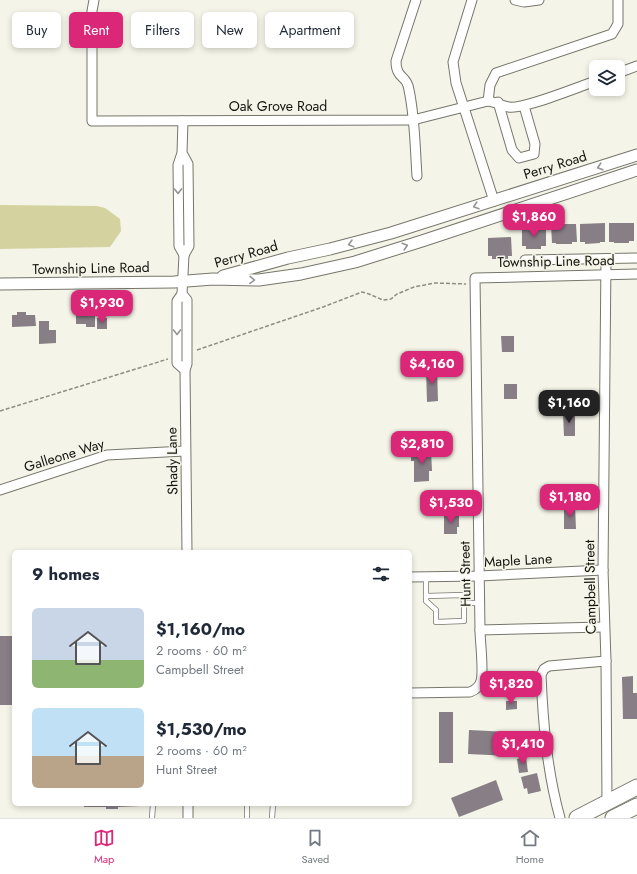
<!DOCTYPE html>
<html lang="en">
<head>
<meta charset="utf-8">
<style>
  :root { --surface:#fff; --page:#f2f2f3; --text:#1f2937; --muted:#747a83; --line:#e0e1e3; --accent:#db2777 }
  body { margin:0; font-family:Jost,sans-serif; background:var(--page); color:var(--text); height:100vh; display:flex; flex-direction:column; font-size:15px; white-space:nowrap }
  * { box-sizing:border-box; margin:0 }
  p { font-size:13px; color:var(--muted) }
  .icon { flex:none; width:22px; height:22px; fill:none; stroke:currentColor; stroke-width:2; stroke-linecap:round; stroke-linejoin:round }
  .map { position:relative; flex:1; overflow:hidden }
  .details { position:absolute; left:12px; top:550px; width:400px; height:256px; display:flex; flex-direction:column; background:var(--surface); border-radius:6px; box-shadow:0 2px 6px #0003 }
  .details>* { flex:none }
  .banner { position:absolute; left:12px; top:12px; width:400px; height:36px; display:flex; gap:8px }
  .tools { position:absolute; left:589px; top:60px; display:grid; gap:8px }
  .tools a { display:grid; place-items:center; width:36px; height:36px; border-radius:6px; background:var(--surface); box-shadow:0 2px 6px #0003; font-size:20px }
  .price { position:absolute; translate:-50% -34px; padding:0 9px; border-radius:8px; background:var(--accent); color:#fff; font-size:13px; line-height:26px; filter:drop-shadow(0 1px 2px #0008) }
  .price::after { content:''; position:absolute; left:50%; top:24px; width:12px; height:9px; margin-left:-6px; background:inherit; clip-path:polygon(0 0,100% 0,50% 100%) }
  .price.selected { background:#222; color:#fff }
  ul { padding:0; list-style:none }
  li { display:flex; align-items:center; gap:12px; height:100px; padding:0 20px }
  li span { display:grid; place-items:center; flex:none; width:112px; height:80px; border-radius:6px; color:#555 }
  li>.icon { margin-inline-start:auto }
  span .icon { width:48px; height:48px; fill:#fffc; stroke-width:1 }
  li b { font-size:17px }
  h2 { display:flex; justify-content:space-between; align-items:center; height:48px; padding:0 20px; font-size:17px }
  .pill { padding:0 14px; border-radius:6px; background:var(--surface); box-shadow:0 2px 6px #0003; font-size:14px; line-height:36px }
  .pill.selected { background:var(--accent); color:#fff }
  .tabs { display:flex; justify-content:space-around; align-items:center; height:56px; border-top:1px solid var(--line); background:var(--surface); font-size:11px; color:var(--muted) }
  .tabs a { display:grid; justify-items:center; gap:2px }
  .tabs .selected { color:var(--accent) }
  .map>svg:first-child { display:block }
</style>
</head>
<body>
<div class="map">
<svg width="637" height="818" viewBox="0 0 637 818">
  <rect width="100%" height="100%" fill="#f4f4e8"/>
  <path fill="#d4d29e" d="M 0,205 L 97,206 L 105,208 L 120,219 L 121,231 L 110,247 L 0,249 Z"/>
  <g fill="#887e86">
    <path d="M 605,223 L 605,242 L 600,242 L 600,243 L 585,244 L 585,242 L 580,242 L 580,224 Z"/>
    <path d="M 609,223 L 634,223 L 634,241 L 629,241 L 629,243 L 614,243 L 614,242 L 609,242 Z"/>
    <path d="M 551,224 L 576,224 L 577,242 L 572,242 L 572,244 L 556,244 L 556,243 L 552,243 Z"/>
    <path d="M 522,228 L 546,228 L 546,246 L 541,246 L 541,249 L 526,249 L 526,246 L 522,246 Z"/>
    <path d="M 511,237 L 512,256 L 508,256 L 508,259 L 492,259 L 492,256 L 488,256 L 488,238 Z"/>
    <path d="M 17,312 L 26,312 L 26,315 L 35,315 L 36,326 L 12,327 L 12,315 L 17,315 Z"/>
    <path d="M 76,313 L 95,313 L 95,327 L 86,327 L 86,324 L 76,324 Z"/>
    <rect x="97" y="318" width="10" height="11"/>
    <path d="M 39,321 L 49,321 L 49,330 L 56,330 L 56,343 L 39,344 Z"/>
    <path d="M 501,336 L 514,336 L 514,352 L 502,352 Z"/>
    <path d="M 426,368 L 437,368 L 438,401 L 427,402 Z"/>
    <rect x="504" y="384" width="13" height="15"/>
    <path d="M 563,413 L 575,413 L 575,436 L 564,436 Z"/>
    <path d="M 431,450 L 432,471 L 429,471 L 429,481 L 414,482 L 414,461 L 411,461 L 411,451 Z"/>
    <path d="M 443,490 L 456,490 L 456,494 L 459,494 L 459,505 L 456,505 L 456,509 L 444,510 Z"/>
    <path d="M 575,506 L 576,529 L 564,529 L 564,507 Z"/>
    <path d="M 459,514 L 459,527 L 457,527 L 457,534 L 444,534 L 444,515 Z"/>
    <rect x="0" y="636" width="14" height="69"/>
    <path d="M 633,676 L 633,693 L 637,693 L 637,719 L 623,719 L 622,677 Z"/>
    <path d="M 506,701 L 517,701 L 517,709 L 506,710 Z"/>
    <rect x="439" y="712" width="14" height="51"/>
    <path d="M 469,730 L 512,732 L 511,756 L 468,754 Z"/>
    <path d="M 526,757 L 528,772 L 519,773 L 517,759 Z"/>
    <path d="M 537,773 L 541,791 L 528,794 L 527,788 L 524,789 L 521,777 Z"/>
    <path d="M 496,780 L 503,800 L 459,817 L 451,798 Z"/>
    <path d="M 84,804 L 141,804 L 141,806 L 118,807 L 118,809 L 106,809 L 106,807 L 84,807 Z"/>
  </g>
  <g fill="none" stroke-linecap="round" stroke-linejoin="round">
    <defs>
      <g id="service">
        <path d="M 426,577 L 426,601 L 436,610 L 436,622 L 464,621 L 464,603 L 479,603"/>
        <path d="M 426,596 L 463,595 L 464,603"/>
        <path d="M 247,804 L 247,818"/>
        <path d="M 152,818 L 153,804"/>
        <path d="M 272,818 L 273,804"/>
      </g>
      <g id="minor">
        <path d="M 94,0 L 92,11 L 92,121 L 413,120 L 488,101 C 496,102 502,106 509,107 C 523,110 580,86 596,81"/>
        <path d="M 416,0 L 396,61 C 396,80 407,74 409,90 C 415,118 415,147 417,176"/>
        <path d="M 472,0 L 453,62 L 456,83 L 494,201"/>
        <path d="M 515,0 L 524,2 L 539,0"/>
        <path d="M 618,73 L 637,66"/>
        <path d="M 488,101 L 490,85 L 496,73 L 612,34 L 618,24 L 618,0"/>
        <path d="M 498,102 L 512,150 L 519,158 L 534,154 L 535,144 L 524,106"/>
        <path d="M 182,153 L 188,164 L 189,246 L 184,255 L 179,246 L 178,165 L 182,153 L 183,121"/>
        <path d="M 184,255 L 182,294 L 177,301 L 177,363 L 185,370"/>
        <path d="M 606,259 L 603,570 L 606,661 L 607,802"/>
        <path d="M 525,260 L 637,258"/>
        <path d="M 182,294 L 187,300 L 187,364 L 185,370 L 187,552"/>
        <path d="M 0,490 L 107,455 L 185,451"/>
        <path d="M 410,577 L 479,576 L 603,570"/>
        <path d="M 480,630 L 604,627"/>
        <path d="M 410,693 L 470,692 C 475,690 480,686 481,681 C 484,671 480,641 480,630 L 475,278 L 637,274"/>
        <path d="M 188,804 L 188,818"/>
        <path d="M 560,818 C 547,771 543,723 541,675 L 544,669 L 549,666 L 606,661"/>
      </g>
      <g id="tertiary">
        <path d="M 223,276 L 288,258 L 330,249 L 391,233 L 637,155"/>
        <path d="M 0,284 L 174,282 L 213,279 L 259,280 L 301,274 L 355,262 L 422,241 L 637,170"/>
      </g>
      <g id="primary">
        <path d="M 577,818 L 637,787"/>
        <path d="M 613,818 L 637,806"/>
      </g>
    </defs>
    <use href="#service" stroke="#76766b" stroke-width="6"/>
    <use href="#minor" stroke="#76766b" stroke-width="11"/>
    <use href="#tertiary" stroke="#76766b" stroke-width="13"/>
    <use href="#primary" stroke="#76766b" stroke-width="17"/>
    <g stroke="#8e8e85" stroke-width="1.5" stroke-dasharray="4 2" stroke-linecap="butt">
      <path d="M 197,350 L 323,307 L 362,292 L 369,294 L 383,300 L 391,299 L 397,294 L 414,287 L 435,283 L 466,284"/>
      <path d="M 0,411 L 168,359"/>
    </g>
    <use href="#service" stroke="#fff" stroke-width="4.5"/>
    <use href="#minor" stroke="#fff" stroke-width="9"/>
    <use href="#tertiary" stroke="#fff" stroke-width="11"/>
    <use href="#primary" stroke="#fff" stroke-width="15"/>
  </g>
  <defs><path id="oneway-chevron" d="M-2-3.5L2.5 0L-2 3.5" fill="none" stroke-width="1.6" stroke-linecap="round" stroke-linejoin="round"/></defs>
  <g stroke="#959593">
    <use href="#oneway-chevron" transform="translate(600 167) rotate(163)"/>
    <use href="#oneway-chevron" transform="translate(178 191) rotate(89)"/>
    <use href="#oneway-chevron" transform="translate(476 206) rotate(162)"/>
    <use href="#oneway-chevron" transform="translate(351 244) rotate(165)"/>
    <use href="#oneway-chevron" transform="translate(405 246) rotate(-17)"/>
    <use href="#oneway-chevron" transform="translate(252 280) rotate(2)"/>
    <use href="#oneway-chevron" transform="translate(177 332) rotate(90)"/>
  </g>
  <g text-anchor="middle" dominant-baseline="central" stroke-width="3" stroke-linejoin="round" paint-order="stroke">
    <g font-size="14" fill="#13130e" stroke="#f4f4e8">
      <text x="278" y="106">Oak Grove Road</text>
      <text transform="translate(555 165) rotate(-17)">Perry Road</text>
      <text transform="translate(246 254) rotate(-16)">Perry Road</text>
      <text transform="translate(556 261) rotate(-1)">Township Line Road</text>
      <text transform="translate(91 268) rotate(-1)">Township Line Road</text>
      <text transform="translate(64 455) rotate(-17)">Galleone Way</text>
      <text transform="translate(172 461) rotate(-91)">Shady Lane</text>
      <text transform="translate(518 560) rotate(-3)">Maple Lane</text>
      <text transform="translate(465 574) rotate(-91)">Hunt Street</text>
      <text transform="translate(590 587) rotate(-91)">Campbell Street</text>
    </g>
  </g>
</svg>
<div class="tools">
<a><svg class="icon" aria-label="layers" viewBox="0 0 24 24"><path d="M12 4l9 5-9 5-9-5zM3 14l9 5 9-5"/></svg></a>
</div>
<b class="price" style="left:534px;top:238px">$1,860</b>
<b class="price" style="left:102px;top:324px">$1,930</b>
<b class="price" style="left:432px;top:385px">$4,160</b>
<b class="price selected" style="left:569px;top:424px">$1,160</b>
<b class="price" style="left:422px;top:465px">$2,810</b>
<b class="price" style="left:570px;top:518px">$1,180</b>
<b class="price" style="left:451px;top:524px">$1,530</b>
<b class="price" style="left:511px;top:705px">$1,820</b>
<b class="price" style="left:523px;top:765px">$1,410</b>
<div class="banner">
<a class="pill">Buy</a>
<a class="pill selected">Rent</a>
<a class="pill">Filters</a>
<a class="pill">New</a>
<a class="pill">Apartment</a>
</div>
<section class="details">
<h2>9 homes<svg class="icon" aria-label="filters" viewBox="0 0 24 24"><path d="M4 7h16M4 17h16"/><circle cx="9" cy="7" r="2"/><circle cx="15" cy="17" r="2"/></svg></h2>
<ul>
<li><span style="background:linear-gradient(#c9d6e8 65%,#8fb573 0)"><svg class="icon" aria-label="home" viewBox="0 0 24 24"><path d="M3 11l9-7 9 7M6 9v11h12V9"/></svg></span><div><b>$1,160/mo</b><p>2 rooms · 60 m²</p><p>Campbell Street</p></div></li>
<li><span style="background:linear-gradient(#bfe0f5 60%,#b9a48a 0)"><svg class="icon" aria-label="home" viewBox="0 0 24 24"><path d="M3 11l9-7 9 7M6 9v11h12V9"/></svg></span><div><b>$1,530/mo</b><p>2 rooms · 60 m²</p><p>Hunt Street</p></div></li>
</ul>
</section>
</div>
<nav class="tabs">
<a class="selected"><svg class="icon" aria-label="map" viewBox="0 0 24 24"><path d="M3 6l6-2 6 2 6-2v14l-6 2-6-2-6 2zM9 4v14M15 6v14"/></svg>Map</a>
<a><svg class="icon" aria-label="saved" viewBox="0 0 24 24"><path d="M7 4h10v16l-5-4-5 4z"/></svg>Saved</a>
<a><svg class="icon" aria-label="home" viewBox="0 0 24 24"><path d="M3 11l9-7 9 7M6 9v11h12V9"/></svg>Home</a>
</nav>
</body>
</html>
